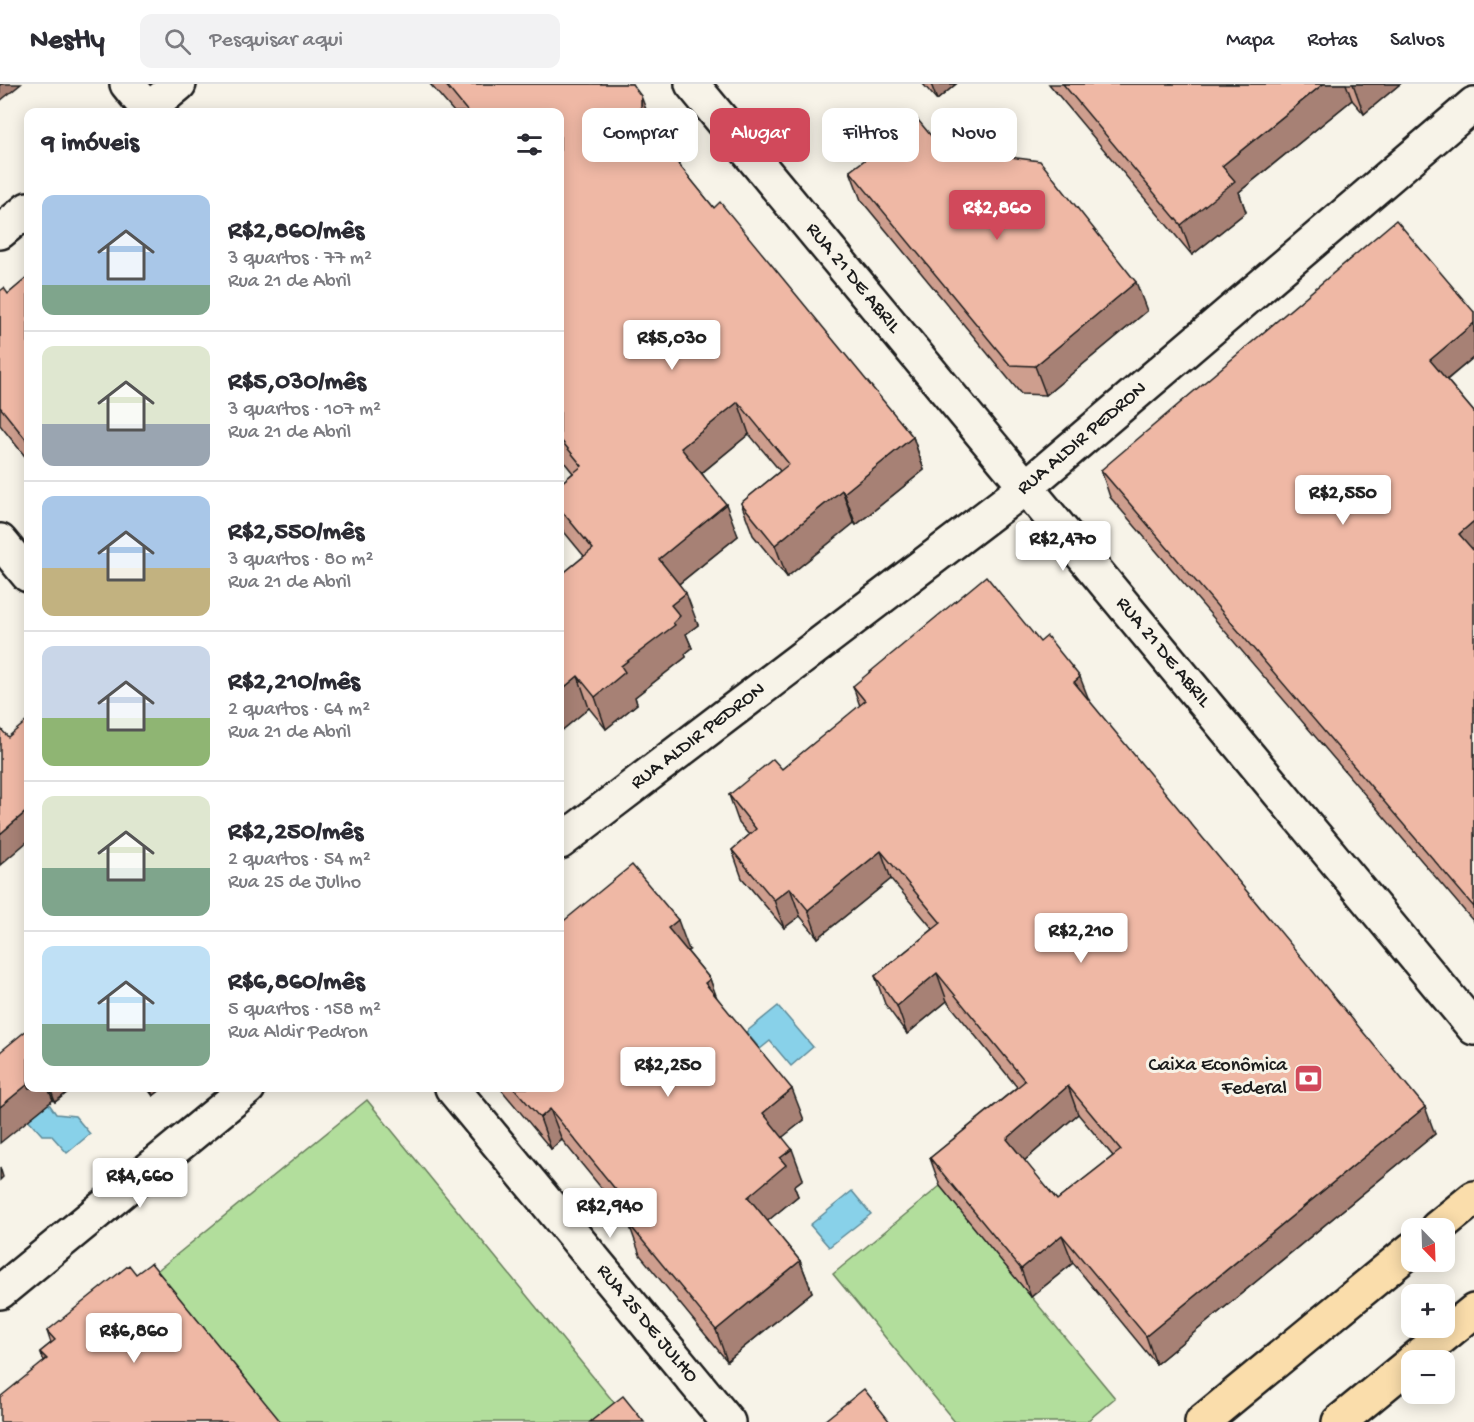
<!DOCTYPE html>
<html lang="pt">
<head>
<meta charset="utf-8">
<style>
  :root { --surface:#fff; --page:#f2f2f3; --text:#2b2b33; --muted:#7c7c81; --line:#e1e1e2; --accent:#d1495b }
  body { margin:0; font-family:"Gochi Hand",sans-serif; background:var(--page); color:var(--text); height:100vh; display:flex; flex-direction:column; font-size:22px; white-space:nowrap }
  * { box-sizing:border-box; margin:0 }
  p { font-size:20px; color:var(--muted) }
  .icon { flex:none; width:33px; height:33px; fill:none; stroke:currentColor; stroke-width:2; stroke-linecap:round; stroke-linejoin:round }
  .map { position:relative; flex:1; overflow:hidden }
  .sheet { position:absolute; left:24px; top:24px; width:540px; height:984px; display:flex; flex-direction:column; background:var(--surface); border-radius:12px; box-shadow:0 3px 15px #0003 }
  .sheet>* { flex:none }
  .hud { position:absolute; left:582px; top:24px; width:570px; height:54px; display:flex; gap:12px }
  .needle { width:39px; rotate:157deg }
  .tools { position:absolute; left:1401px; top:1134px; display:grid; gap:12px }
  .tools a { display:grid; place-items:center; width:54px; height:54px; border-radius:12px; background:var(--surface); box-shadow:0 3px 15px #0003; font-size:30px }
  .price { position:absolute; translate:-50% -51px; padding:0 14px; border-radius:6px; background:#fff; color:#222; font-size:20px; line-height:39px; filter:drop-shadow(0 2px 3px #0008) }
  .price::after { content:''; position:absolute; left:50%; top:36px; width:18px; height:14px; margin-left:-9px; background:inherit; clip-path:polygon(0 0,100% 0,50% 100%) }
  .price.active { background:var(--accent); color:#fff }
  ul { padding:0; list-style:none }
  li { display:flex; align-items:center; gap:18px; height:150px; padding:0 18px }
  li+li { border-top:2px solid var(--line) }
  li span { display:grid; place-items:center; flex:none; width:168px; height:120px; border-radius:12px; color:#555 }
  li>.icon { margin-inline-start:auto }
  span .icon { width:72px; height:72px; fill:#fffc; stroke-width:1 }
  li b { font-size:26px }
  h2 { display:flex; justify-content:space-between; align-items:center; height:72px; padding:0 18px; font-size:26px }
  .pill { padding:0 21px; border-radius:12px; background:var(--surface); box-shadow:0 3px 15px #0003; font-size:21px; line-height:54px }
  .pill.active { background:var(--accent); color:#fff }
  header { display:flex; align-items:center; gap:36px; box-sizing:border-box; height:84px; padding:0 30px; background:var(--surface); border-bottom:2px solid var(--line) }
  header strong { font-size:28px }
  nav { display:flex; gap:33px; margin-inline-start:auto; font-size:21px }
  .search { width:420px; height:54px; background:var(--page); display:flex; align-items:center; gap:15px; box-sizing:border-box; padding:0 21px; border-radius:12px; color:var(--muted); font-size:22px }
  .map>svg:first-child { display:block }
</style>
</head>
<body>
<header>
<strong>Nestly</strong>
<div class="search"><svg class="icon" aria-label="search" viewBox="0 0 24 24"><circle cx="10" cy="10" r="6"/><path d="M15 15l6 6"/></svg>Pesquisar aqui</div>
<nav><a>Mapa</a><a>Rotas</a><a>Salvos</a></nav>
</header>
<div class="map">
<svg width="1474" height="1338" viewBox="0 0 1474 1338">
  <rect width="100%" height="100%" fill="#f7f3e8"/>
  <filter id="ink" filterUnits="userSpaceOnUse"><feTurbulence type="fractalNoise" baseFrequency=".0167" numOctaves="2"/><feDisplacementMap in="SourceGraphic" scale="12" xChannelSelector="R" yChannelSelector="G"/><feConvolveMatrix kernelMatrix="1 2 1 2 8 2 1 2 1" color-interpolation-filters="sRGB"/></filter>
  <g filter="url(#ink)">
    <g fill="#b2de9c" stroke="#677d5c" stroke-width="1.5">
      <path d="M 367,1016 L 630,1338 L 266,1338 L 148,1194 Z"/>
      <path d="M 940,1102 L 1115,1314 L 1086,1338 L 955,1338 L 833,1190 Z"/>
    </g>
    <g fill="#88d1e9" stroke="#5d8997" stroke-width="1.5">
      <path d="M 778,922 L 813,963 L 791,982 L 770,957 L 760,965 L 746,948 Z"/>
      <path d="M 47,1017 L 56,1030 L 75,1032 L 90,1050 L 67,1069 L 51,1051 L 42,1051 L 27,1034 Z"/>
      <path d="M 852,1107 L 871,1130 L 829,1163 L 810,1141 Z"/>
    </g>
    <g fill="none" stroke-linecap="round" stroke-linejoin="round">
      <defs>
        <g id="minor">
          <path d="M 127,0 L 148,26"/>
          <path id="s1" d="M 692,0 L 1474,944"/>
          <path d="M 145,28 L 179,0"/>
          <path d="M 0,148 L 28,125"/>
          <path d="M 0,457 L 28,491"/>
          <path id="s2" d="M 560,758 L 1026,403 L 1474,20"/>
          <path id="s3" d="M 452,1004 L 728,1338"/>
          <path d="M 0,1208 L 248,1004"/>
        </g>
        <g id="primary">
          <path d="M 1437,1144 L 1474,1114"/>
          <path d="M 1414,1276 L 1474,1227"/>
          <path d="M 1202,1338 L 1412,1165"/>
          <path d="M 1339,1338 L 1412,1278"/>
        </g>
      </defs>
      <use href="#minor" stroke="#1c1c1c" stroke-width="38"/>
      <use href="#primary" stroke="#1c1c1c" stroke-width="38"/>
      <use href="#minor" stroke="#f7f3e8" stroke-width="33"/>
      <use href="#primary" stroke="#faddab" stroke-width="33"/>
    </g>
    <g fill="#ce9e8e" stroke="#1c1c1c" stroke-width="1.5" fill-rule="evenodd">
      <path d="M 430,0 L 632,0 L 653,44 L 653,49 L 714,124 L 913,353 L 924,386 L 856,441 L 854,439 L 787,493 L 753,451 L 741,419 L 780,387 L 749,350 L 702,389 L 738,452 L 679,500 L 698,541 L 686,550 L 692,564 L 685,570 L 686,573 L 635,613 L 637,620 L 606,645 L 589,624 L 560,648 L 560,492 L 584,472 L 560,443 L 560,400 L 573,389 L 560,373 L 560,28 L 454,28 Z"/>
      <path d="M 923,0 L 956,0 L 937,16 Z"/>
      <path d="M 1049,0 L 1400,0 L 1364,30 L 1352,16 L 1239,108 L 1246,128 L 1192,171 Z"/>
      <path d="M 941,64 L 1147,227 L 1046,311 L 1021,310 L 861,116 L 850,87 Z"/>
      <path d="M 28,193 L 28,376 L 0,341 L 0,207 L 8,210 Z"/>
      <path d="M 1474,228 L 1474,273 L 1447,296 L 1474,328 L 1474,838 L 1110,413 L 1101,386 Z"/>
      <path d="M 853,602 L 1089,617 L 1435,1050 L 1156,1280 L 1073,1179 L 1031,1213 L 940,1102 L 930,1074 L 1017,1003 L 947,917 L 907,950 L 885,920 L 875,892 L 933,845 L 891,795 L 818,854 L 800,832 L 784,844 L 742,794 L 732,766 L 749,751 L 739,739 L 729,711 L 782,685 L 860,622 ZM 1078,1030 L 1113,1072 L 1057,1116 L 1024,1077 Z"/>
      <path d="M 560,840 L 689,866 L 687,867 L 710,895 L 716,913 L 804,1036 L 782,1053 L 803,1095 L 794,1102 L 798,1112 L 767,1137 L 800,1177 L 812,1208 L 727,1277 L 640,1171 L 629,1140 L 630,1139 L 562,1056 L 551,1065 L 500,1004 L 560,1004 Z"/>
      <path d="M 28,1004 L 73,1004 L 55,1018 L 53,1016 Z"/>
      <path d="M 147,1004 L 163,1004 L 153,1012 Z"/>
      <path d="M 136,1190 L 44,1277 L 40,1268 L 51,1259 L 47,1247 Z"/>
    </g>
    <g fill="#a78174" stroke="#1c1c1c" stroke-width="1.5">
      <path d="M 0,0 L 21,0 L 0,17 Z"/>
      <path d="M 931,0 L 956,0 L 937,16 Z"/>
      <path d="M 1323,0 L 1346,0 L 1352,16 L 1239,108 L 1246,128 L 1192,171 L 1181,141 L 1222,82 Z"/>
      <path d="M 1353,0 L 1400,0 L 1364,30 Z"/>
      <path d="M 641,12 L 653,44 L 652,66 L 641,34 Z"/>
      <path d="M 1136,198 L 1147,227 L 1046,311 L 1035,282 Z"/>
      <path d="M 1474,239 L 1474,273 L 1439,302 L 1430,276 Z"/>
      <path d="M 738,318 L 749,350 L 693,396 L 681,364 Z"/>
      <path d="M 913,353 L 924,386 L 856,441 L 844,409 Z"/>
      <path d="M 842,406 L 854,439 L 787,493 L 775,461 Z"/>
      <path d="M 726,420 L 738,452 L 670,507 L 659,475 Z"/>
      <path d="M 1474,437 L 1474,472 L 1459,450 Z"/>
      <path d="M 686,509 L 698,541 L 686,550 L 692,564 L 685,570 L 686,573 L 635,613 L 637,620 L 606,645 L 595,613 L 621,582 L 673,539 L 671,521 Z"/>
      <path d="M 578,592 L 589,624 L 560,648 L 560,607 Z"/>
      <path d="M 1080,593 L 1091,621 L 1074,598 Z"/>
      <path d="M 28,726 L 28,757 L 0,781 L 0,750 Z"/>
      <path d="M 881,767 L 891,795 L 818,854 L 808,826 Z"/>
      <path d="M 790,804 L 800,832 L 784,844 L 774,816 Z"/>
      <path d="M 678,836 L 689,866 L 679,874 L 668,844 Z"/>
      <path d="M 937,889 L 947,917 L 907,950 L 897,922 Z"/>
      <path d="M 710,895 L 721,925 L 705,899 Z"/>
      <path d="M 28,1000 L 28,1004 L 48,1004 L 53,1016 L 0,1059 L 0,1023 Z"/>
      <path d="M 1068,1002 L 1078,1030 L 1017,1083 L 1007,1055 Z"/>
      <path d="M 50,1004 L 73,1004 L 55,1018 Z"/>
      <path d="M 150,1004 L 163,1004 L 153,1012 Z"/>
      <path d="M 792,1005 L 804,1036 L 774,1060 L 763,1029 Z"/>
      <path d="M 1425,1023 L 1435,1050 L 1156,1280 L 1146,1252 Z"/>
      <path d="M 550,1025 L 562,1056 L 551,1065 L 540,1034 Z"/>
      <path d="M 792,1065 L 803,1095 L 794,1102 L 798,1112 L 759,1144 L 748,1113 L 780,1074 Z"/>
      <path d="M 0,1083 L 3,1093 L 0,1096 Z"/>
      <path d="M 1062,1151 L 1073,1179 L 1031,1213 L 1021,1185 Z"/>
      <path d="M 800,1177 L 812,1208 L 727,1277 L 716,1246 Z"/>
    </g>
    <g fill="#efb8a5" stroke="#1c1c1c" stroke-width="1.5" fill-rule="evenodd">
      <path d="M 445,0 L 632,0 L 641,12 L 641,34 L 714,124 L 720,118 L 913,353 L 844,409 L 842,406 L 775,461 L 741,419 L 789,380 L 738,318 L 681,364 L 726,420 L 659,475 L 686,509 L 671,521 L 680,532 L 673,539 L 675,541 L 621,582 L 625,588 L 595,613 L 578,592 L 560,607 L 560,492 L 593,465 L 560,425 L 560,400 L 582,382 L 560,355 L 560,28 L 468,28 Z"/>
      <path d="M 1063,0 L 1323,0 L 1222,82 L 1235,97 L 1181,141 Z"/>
      <path d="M 918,36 L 941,64 L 1040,77 L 1136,198 L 1035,282 L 1010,281 L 850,87 Z"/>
      <path d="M 1396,136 L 1474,228 L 1474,239 L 1430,276 L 1474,328 L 1474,437 L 1459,450 L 1474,467 L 1474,823 L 1101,386 Z"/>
      <path d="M 28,193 L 28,358 L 0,323 L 0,207 L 4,204 L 8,210 Z"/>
      <path d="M 986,492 L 1040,558 L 1047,552 L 1080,593 L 1074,598 L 1425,1023 L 1146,1252 L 1062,1151 L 1021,1185 L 930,1074 L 1025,997 L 937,889 L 897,922 L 875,892 L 941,839 L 881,767 L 808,826 L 790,804 L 774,816 L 732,766 L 756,745 L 729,711 L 773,675 L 782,685 L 865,617 L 853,602 ZM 1068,1002 L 1121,1066 L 1057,1116 L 1007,1055 Z"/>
      <path d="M 28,636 L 28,726 L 0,750 L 0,644 L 8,653 Z"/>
      <path d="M 632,781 L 678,836 L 668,844 L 710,895 L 705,899 L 792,1005 L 763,1029 L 792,1065 L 780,1074 L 786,1081 L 748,1113 L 800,1177 L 716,1246 L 629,1140 L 638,1133 L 550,1025 L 540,1034 L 514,1004 L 560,1004 L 560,840 Z"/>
      <path d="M 28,945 L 28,1000 L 0,1023 L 0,968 Z"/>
      <path d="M 151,1179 L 281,1338 L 0,1338 L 0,1313 L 47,1275 L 40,1268 L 55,1256 L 47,1247 L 129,1181 L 136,1190 Z"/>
      <path d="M 864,1305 L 890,1338 L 825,1338 L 824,1337 Z"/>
      <path d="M 623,1312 L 644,1338 L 590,1338 Z"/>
    </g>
  </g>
  <defs>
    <symbol id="bank-square" viewBox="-11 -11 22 22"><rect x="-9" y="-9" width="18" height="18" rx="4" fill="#d1495b" stroke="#f7f3e8"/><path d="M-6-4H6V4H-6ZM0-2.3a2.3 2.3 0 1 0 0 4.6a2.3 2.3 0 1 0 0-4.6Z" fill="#fff"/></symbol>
  </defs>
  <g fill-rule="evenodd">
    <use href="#bank-square" x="1292" y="978" width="33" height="33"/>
  </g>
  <g text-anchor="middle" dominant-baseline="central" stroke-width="6" stroke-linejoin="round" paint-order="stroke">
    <g font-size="20" fill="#1c1c1c" stroke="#f7f3e8">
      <text stroke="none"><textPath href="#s1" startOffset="252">RUA 21 DE ABRIL</textPath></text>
      <text stroke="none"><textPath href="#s2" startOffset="660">RUA ALDIR PEDRON</textPath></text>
      <text stroke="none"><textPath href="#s1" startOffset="738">RUA 21 DE ABRIL</textPath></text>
      <text stroke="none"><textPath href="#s2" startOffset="174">RUA ALDIR PEDRON</textPath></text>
      <text stroke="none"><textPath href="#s3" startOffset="306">RUA 25 DE JULHO</textPath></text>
    </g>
    <g font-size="20" fill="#1c1c1c" stroke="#f7f3e8" text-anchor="end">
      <text x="1287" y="982">Caixa Econômica<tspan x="1287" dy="23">Federal</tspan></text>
    </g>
  </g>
</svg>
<div class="tools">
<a><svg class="needle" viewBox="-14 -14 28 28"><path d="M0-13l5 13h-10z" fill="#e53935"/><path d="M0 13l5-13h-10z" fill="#7c7c81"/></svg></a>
<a>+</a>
<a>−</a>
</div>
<b class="price active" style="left:997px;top:157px">R$2,860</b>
<b class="price" style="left:672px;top:287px">R$5,030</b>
<b class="price" style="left:1343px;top:442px">R$2,550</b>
<b class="price" style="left:1063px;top:488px">R$2,470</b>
<b class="price" style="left:1081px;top:880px">R$2,210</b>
<b class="price" style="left:668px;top:1014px">R$2,250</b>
<b class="price" style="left:140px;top:1125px">R$4,660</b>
<b class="price" style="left:610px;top:1155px">R$2,940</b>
<b class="price" style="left:134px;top:1280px">R$6,860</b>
<div class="hud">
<a class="pill">Comprar</a>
<a class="pill active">Alugar</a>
<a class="pill">Filtros</a>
<a class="pill">Novo</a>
</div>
<section class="sheet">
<h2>9 imóveis<svg class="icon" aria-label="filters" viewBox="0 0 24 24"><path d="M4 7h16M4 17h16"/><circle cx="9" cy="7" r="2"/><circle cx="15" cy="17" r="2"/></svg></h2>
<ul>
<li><span style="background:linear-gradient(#a9c7e8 75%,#7fa58c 0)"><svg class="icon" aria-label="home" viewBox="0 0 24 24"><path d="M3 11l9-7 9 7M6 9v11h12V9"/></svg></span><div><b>R$2,860/mês</b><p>3 quartos · 77 m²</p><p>Rua 21 de Abril</p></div></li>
<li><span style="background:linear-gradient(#dfe7d0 65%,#9aa5b1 0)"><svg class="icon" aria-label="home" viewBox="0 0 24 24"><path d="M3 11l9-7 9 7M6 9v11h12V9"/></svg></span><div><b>R$5,030/mês</b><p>3 quartos · 107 m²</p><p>Rua 21 de Abril</p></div></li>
<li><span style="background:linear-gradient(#a9c7e8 60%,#c2b280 0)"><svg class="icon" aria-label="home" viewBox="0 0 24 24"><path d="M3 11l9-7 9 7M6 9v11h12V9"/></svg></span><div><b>R$2,550/mês</b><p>3 quartos · 80 m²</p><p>Rua 21 de Abril</p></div></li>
<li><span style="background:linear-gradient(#c9d6e8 60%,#8fb573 0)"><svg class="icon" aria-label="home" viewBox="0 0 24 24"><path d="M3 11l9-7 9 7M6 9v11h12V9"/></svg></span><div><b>R$2,210/mês</b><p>2 quartos · 64 m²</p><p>Rua 21 de Abril</p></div></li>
<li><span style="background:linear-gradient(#dfe7d0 60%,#7fa58c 0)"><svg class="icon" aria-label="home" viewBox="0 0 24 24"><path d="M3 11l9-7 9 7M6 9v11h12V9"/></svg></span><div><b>R$2,250/mês</b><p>2 quartos · 54 m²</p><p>Rua 25 de Julho</p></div></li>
<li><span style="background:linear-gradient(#bfe0f5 65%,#7fa58c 0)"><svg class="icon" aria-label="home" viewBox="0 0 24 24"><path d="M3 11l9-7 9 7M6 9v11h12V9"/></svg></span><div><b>R$6,860/mês</b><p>5 quartos · 158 m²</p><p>Rua Aldir Pedron</p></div></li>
</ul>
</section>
</div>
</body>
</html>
